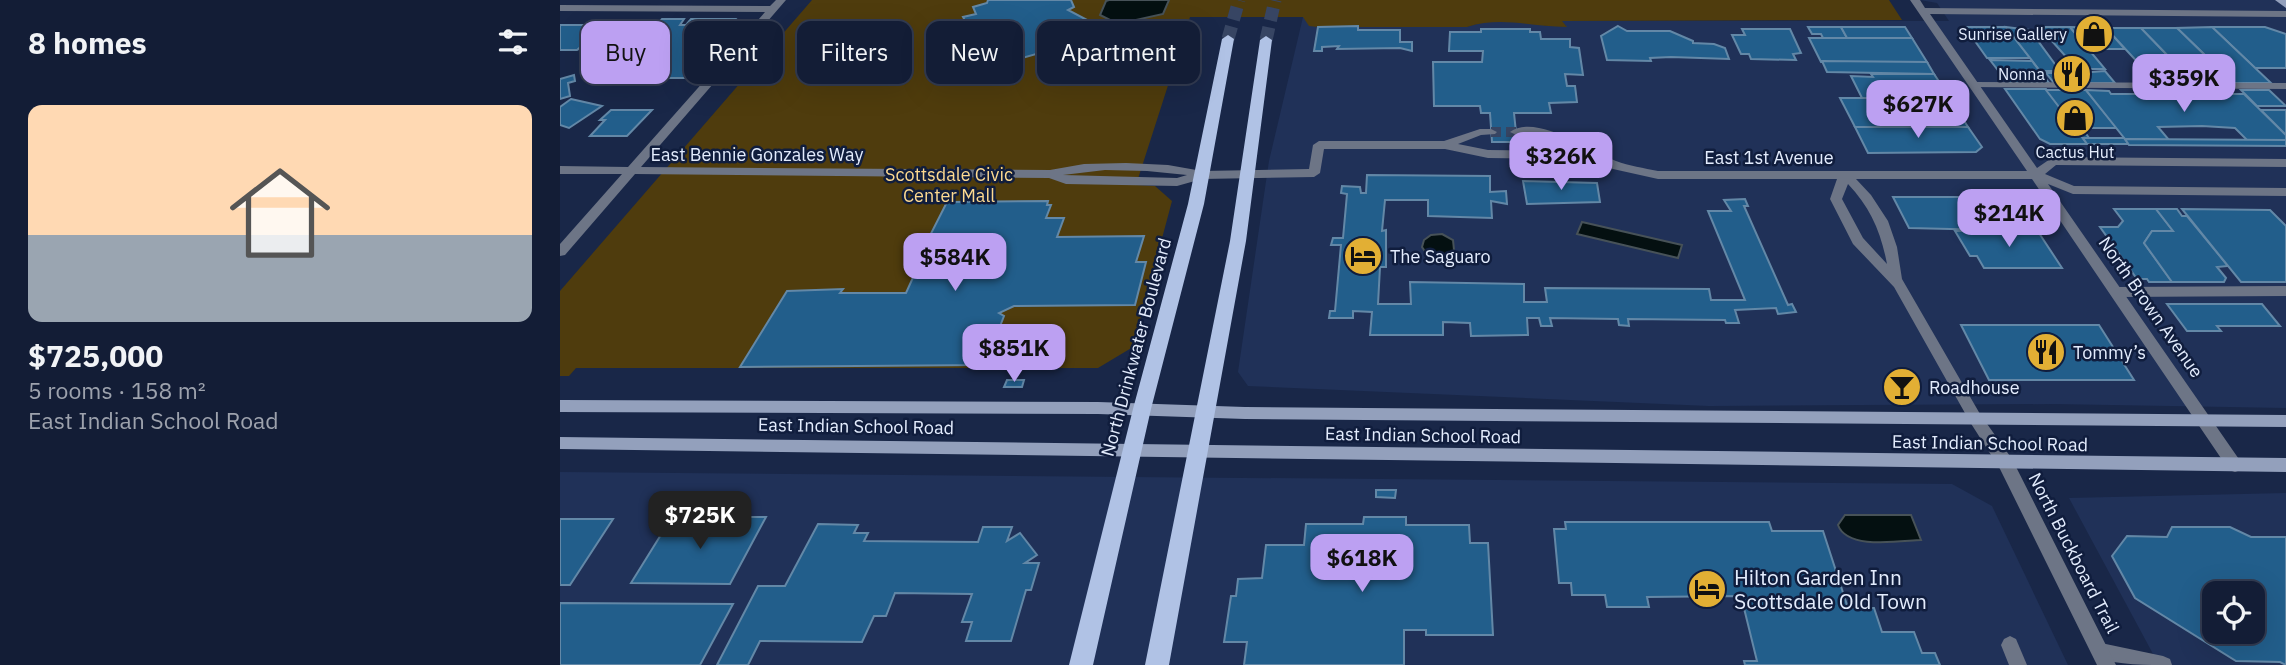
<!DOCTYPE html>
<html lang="en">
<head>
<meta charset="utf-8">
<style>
  :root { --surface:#131d36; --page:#1c263e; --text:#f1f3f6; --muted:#9da2ad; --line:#323b51; --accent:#bca0f2 }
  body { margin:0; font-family:"IBM Plex Sans",sans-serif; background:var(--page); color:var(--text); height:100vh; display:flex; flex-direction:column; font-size:26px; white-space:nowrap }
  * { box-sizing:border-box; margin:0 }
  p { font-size:23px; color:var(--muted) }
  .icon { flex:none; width:38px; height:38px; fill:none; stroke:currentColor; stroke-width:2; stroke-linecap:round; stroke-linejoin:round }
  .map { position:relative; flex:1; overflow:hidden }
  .sheet { display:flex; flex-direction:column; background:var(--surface); width:560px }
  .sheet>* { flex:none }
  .hud { position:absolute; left:21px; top:21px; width:665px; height:63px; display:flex; gap:14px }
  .fabs { position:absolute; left:1642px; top:581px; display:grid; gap:14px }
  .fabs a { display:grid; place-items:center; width:63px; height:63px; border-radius:14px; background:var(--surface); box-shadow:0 7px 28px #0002,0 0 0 2px var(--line); font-size:35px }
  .price { position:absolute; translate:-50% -60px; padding:0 16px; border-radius:14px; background:var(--accent); color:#111; font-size:23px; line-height:46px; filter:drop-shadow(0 2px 4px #0008) }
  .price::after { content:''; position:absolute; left:50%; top:42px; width:21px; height:16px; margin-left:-10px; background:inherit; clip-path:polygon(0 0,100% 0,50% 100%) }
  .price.selected { background:#222; color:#fff }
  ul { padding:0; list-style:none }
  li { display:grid; align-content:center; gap:14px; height:371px; padding:0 28px }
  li+li { border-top:2px solid var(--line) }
  li span { display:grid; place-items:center; height:217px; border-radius:14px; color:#555 }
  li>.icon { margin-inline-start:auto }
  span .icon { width:126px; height:126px; fill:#fffc; stroke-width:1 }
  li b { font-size:30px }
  h2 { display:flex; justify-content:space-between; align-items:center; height:84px; padding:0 28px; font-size:30px }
  .chip { padding:0 24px; border-radius:14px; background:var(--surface); box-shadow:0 7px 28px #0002,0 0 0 2px var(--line); font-size:24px; line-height:63px }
  .chip.selected { background:var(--accent); color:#111 }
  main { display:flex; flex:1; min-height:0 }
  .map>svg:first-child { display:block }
</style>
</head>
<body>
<main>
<section class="sheet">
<h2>8 homes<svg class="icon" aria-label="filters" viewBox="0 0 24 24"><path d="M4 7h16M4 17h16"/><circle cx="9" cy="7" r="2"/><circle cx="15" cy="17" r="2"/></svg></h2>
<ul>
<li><span style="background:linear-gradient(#ffd9b3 60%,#9aa5b1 0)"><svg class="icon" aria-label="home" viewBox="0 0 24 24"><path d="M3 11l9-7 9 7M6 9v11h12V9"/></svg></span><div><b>$725,000</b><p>5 rooms · 158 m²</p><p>East Indian School Road</p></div></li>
</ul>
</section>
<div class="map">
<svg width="1726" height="665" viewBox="0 0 1726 665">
  <rect width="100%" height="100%" fill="#192748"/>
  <g fill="#203158" fill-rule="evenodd">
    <path d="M 1360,0 L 1726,0 L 1726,408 L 1494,404 L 1149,406 L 688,386 L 678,372 L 709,161 L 743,17 L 906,27 L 930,20 L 975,22 L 986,26 L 1006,26 L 1001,21 L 1389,21 L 1377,3 Z"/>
    <path d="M 0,472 L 1392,484 L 1432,506 L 1508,665 L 0,665 Z"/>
    <path d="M 1726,493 L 1726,665 L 1599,665 L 1509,498 ZM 1654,593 L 1692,593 L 1692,632 L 1654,632 Z"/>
  </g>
  <path fill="#4f3c0d" d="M 252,0 L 1329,0 L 1342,20 L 1002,21 L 1007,27 C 971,27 942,16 907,27 L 758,27 L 749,26 L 743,17 L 630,17 L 576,185 L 595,186 L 612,201 L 573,347 L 538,368 L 16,368 L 9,376 L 0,376 L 0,291 Z"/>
  <g fill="#041011" stroke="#475258" stroke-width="2">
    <path d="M 549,0 L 609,0 L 603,14 L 558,24 L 540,15 L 546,1 Z"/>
    <path d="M 1022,222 L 1122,245 L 1118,258 L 1017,234 Z"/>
    <path d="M 882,234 L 893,240 L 894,250 L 883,257 L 867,254 L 862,247 L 864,240 L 871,235 Z"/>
    <path d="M 1285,515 L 1351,515 L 1361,540 C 1339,541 1287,550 1278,525 Z"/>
  </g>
  <g fill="#225e8b" stroke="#6388a7" stroke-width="2" fill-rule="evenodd">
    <path d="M 428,0 L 511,0 L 514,7 L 508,10 L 531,22 L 528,25 L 536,29 L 497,56 L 483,52 L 455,60 L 450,53 L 422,59 L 403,49 L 406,48 L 398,34 L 411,31 L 403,17 L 416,14 L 413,7 L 427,3 Z"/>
    <path d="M 102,19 L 124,19 L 120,25 L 126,25 L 131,19 L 176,19 L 182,24 L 140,71 L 135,71 L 129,78 L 54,78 L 56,56 L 63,49 L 57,49 L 86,22 L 99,22 Z"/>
    <path d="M 0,25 L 46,25 L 17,50 L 0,50 Z"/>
    <path d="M 798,26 L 798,30 L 840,30 L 840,42 L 852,42 L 852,51 L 840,48 L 777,49 L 779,46 L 762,47 L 762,51 L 754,51 L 758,27 Z"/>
    <path d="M 1058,26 L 1067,31 L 1110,31 L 1133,41 L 1133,43 L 1154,44 L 1165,48 L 1169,59 L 1111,57 L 1090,58 L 1091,61 L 1047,60 L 1041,36 Z"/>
    <path d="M 47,27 L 61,27 L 36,50 L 21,50 Z"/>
    <path d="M 1248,27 L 1281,27 L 1287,38 L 1263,38 L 1261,34 L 1252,34 Z"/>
    <path d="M 1281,27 L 1345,27 L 1352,38 L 1287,38 Z"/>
    <path d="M 1405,27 L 1446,27 L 1470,58 L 1427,58 Z"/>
    <path d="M 1446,27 L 1470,30 L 1500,71 L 1480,71 Z"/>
    <path d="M 1485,27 L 1510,27 L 1545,69 L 1517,69 L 1482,30 Z"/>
    <path d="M 1510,27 L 1546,28 L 1565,49 L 1528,49 Z"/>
    <path d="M 1652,27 L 1705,27 L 1726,34 L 1726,68 L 1695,68 Z"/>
    <path d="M 1652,27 L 1711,83 L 1674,83 L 1617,28 Z"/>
    <path d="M 1546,28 L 1581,28 L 1607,55 L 1603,55 L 1613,66 L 1581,66 Z"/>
    <path d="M 1581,28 L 1617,28 L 1654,64 L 1612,60 Z"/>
    <path d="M 921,29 L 970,29 L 970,32 L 980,32 L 981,39 L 1010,39 L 1010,47 L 1019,48 L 1023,75 L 1005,74 L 1007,86 L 1015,86 L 1017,102 L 989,103 L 991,113 L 954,113 L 957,142 L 932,142 L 930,113 L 921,113 L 920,106 L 874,106 L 873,62 L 922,62 L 923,51 L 889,51 L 890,32 L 921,32 Z"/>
    <path d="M 1182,29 L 1230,29 L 1241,53 L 1233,54 L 1236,60 L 1191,59 L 1189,54 L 1181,54 L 1172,35 L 1185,35 Z"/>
    <path d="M 1249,38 L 1352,38 L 1367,62 L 1261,62 Z"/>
    <path d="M 1430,60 L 1472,61 L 1489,83 L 1448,83 Z"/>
    <path d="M 1262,61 L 1367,62 L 1374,74 L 1267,72 Z"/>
    <path d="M 1501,70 L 1517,70 L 1519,73 L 1545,71 L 1555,83 L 1494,83 L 1486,73 L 1503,73 Z"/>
    <path d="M 1311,74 L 1374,74 L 1390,98 L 1302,98 L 1291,76 L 1313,77 Z"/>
    <path d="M 14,75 L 15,81 L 8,83 L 10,96 L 0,99 L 0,79 Z"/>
    <path d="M 1445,89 L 1486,89 L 1527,144 L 1490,144 L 1480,139 Z"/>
    <path d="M 1486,90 L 1526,90 L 1557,128 L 1522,128 L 1529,138 L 1523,138 Z"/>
    <path d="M 1526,90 L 1549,91 L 1551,94 L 1684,94 L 1726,135 L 1726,140 L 1687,140 L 1675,128 L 1642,126 L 1598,127 L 1609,140 L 1565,139 Z"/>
    <path d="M 1681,90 L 1709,90 L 1726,106 L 1697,106 Z"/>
    <path d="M 1280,98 L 1390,98 L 1408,127 L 1295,127 Z"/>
    <path d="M 11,99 L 42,106 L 9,128 L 0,125 L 0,107 Z"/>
    <path d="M 51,110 L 92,110 L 67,136 L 30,136 L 45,120 L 40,120 Z"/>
    <path d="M 1701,110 L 1726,110 L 1726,135 Z"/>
    <path d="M 1295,127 L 1408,127 L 1422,147 L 1416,152 L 1308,153 Z"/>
    <path d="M 1523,138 L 1564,138 L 1569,144 L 1527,144 Z"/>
    <path d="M 1565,139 L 1726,140 L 1726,146 L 1569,145 Z"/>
    <path d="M 807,175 L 930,176 L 930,192 L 946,191 L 947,204 L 931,201 L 932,218 L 868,216 L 868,200 L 825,200 L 822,231 L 826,230 L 826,267 L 820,267 L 818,304 L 851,304 L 850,282 L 964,284 L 964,302 L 987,302 L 985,288 L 1149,289 L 1151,300 L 1185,300 L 1148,211 L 1171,211 L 1164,200 L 1185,199 L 1188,206 L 1184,206 L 1228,305 L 1232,304 L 1236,312 L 1218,314 L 1216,308 L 1175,310 L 1179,323 L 1166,323 L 1165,320 L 1068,319 L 1069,326 L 1059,325 L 1058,319 L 990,318 L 992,326 L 981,326 L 979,318 L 967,318 L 968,335 L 911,336 L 910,323 L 883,322 L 883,335 L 810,335 L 812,312 L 793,311 L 793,318 L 769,318 L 770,311 L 775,311 L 781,245 L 771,245 L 773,238 L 783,238 L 787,194 L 781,193 L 782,186 L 800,187 L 801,193 L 806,193 Z"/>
    <path d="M 963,181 L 1037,183 L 1040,202 L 967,204 Z"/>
    <path d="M 1333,197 L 1457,197 L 1479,231 L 1349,228 Z"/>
    <path d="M 488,201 L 487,205 L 491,205 L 486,218 L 504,218 L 497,237 L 584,236 L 576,262 L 586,262 L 575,305 L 454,306 L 439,313 L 444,316 L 425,365 L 180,367 L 227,291 L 283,289 L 280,293 L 346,293 L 356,271 L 352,271 L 387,202 Z"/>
    <path d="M 1554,209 L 1596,209 L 1613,231 L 1592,231 L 1584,243 L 1612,282 L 1589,282 L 1587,279 L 1577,279 L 1540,227 L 1558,227 L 1563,221 Z"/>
    <path d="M 1596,209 L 1617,209 L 1622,216 L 1627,216 L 1668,266 L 1657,267 L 1666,278 L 1664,282 L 1612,282 L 1584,243 L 1592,231 L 1613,231 Z"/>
    <path d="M 1622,209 L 1710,210 L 1726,226 L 1726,282 L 1681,282 Z"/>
    <path d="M 1477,230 L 1502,268 L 1424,268 L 1417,256 L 1410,256 L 1395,231 Z"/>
    <path d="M 1607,304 L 1702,304 L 1720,326 L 1657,326 L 1661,331 L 1627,331 Z"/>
    <path d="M 1401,325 L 1539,325 L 1574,380 L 1429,380 Z"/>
    <path d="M 447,380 L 464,380 L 462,387 L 444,387 Z"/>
    <path d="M 816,490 L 836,490 L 835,498 L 816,497 Z"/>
    <path d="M 112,517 L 206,517 L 170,584 L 71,583 Z"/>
    <path d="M 804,517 L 846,517 L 846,525 L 909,525 L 910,543 L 928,543 L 933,635 L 866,635 L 866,630 L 844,630 L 844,665 L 684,665 L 687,642 L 664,642 L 671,596 L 676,596 L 678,579 L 702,578 L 706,545 L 744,545 L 746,524 L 803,524 Z"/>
    <path d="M 0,519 L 53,519 L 10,585 L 0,585 Z"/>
    <path d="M 1005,522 L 1209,522 L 1212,531 L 1263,531 L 1288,608 L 1314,608 L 1322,632 L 1354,632 L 1362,653 L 1375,653 L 1380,665 L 1185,665 L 1184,661 L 1197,661 L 1181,596 L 1087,597 L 1089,607 L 1047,607 L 1045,595 L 1012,595 L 1011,583 L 999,583 L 994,529 L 1006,529 Z"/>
    <path d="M 258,524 L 298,525 L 294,533 L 308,533 L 304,541 L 418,542 L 423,527 L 452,527 L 447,541 L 460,533 L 477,555 L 465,563 L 479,563 L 471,590 L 466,590 L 451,641 L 406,641 L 412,622 L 402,622 L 412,594 L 335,593 L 326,616 L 314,616 L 302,642 L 200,641 L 188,665 L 157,665 L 198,586 L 225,586 Z"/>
    <path d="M 1612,527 L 1670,527 L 1691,537 L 1726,537 L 1726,665 L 1720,662 L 1676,661 L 1575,598 L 1552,556 L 1567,536 L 1607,537 ZM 1654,593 L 1692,593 L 1692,632 L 1654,632 Z"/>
    <path d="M 0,603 L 173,604 L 140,665 L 0,665 Z"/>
  </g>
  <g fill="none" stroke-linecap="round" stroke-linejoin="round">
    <path stroke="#374563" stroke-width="10" stroke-dasharray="10 5" stroke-linecap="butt" d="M 931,132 L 956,132"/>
    <g stroke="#374563" stroke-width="13" stroke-dasharray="13 7" stroke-linecap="butt">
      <path d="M 668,39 L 679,0"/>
      <path d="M 706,40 L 715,0"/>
    </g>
    <g fill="#6d7586" fill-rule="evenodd">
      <path d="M 1414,82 L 1726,83 L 1726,89 L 1410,87 L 1410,83 Z"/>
      <path d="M 1726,286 L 1726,296 L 1557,297 L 1550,292 L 1557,287 Z"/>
      <path d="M 1450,636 L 1456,639 L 1467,665 L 1449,665 L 1441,645 L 1444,639 Z"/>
      <path d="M 1541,643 L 1603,656 L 1610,659 L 1612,665 C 1586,665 1559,665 1535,658 L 1532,652 L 1535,646 Z"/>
    </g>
    <path fill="#6d7586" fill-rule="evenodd" d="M 216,0 L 226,0 L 81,167 L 490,170 L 524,164 L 566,163 L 608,165 L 642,171 L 749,169 L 753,145 L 759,141 L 884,141 L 920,129 L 931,129 L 937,132 L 935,134 L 921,135 L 898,144 L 928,150 L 1016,151 C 1006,145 996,138 984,136 C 973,134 960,138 950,132 C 976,113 1030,151 1056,161 C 1069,166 1084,168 1098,171 L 1467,171 L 1350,0 L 1360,0 L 1365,8 L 1726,11 L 1726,17 L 1370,14 L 1477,168 L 1493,157 L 1726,159 L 1726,167 L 1496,165 L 1485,174 L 1514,186 L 1726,188 L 1726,196 L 1513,194 L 1488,184 L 1683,465 L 1681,470 L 1675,472 L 1669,470 L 1472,179 L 1296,179 L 1311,195 L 1328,221 L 1337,247 L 1342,279 L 1420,414 L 1452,459 L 1556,665 L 1537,665 L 1440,469 L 1410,422 L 1334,287 L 1293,244 L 1270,199 L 1277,179 L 1098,179 L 1053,169 L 1028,159 L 928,158 L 885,149 L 764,149 L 760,173 L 754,177 L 642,179 L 617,186 L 506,184 L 489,178 L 75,174 L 5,255 L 0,256 L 0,244 L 62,174 L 0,174 L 0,166 L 68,167 L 205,12 L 0,11 L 0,5 L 210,6 ZM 545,170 L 587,171 L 627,175 L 617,178 L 503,175 ZM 1288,184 C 1310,207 1321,232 1327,264 L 1303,238 L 1282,199 Z"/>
    <g fill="#93a0bc" fill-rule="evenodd">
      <path d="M 1715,0 L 1726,0 L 1726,8 Z"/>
      <path d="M 0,400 L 538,402 L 685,407 L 1726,415 L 1726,427 L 685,419 L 538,414 L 0,412 Z"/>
      <path d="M 0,437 L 1726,458 L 1726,472 L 0,449 Z"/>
    </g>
    <g fill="#b0c2e5" fill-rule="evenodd">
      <path d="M 668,35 L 674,39 L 644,204 L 591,409 L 533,665 L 509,665 L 573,409 L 628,204 L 662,39 Z"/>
      <path d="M 706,36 L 712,40 L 686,241 L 609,665 L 585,665 L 670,241 L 700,40 Z"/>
    </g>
  </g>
  <defs>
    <symbol id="shop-disc" viewBox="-11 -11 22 22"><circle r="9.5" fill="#e2af34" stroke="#101d3d"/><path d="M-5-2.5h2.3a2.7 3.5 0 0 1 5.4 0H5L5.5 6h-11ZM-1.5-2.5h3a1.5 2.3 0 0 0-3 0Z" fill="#111"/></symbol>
    <symbol id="restaurant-disc" viewBox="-11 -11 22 22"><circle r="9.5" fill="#e2af34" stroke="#101d3d"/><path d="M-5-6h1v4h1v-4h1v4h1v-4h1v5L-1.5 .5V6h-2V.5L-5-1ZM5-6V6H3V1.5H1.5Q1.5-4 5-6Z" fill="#111"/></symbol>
    <symbol id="hotel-disc" viewBox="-11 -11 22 22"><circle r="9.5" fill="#e2af34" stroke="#101d3d"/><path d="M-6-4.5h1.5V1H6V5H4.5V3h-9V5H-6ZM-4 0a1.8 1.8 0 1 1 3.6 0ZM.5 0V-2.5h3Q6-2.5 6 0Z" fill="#111"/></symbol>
    <symbol id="bar-disc" viewBox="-11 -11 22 22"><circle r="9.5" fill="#e2af34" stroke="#101d3d"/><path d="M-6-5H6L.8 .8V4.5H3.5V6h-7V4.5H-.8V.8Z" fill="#111"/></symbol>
  </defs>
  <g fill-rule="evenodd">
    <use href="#shop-disc" x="1512" y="12" width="44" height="44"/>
    <use href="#restaurant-disc" x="1490" y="52" width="44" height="44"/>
    <use href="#shop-disc" x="1493" y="96" width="44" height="44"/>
    <use href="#hotel-disc" x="781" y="234" width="44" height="44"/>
    <use href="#restaurant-disc" x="1464" y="330" width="44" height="44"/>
    <use href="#bar-disc" x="1320" y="365" width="44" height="44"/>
    <use href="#hotel-disc" x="1125" y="567" width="44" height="44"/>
  </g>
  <g text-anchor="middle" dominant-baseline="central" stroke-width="5" stroke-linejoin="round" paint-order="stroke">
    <g font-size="16" fill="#e3ecfd" stroke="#101d3d" text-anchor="end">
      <text x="1507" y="34">Sunrise Gallery</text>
      <text x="1485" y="74">Nonna</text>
      <text x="1515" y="152" text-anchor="middle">Cactus Hut</text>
    </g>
    <g font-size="18" fill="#e3ecfd" stroke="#101d3d">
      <text x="197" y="154">East Bennie Gonzales Way</text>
      <text x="1209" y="157">East 1st Avenue</text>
      <text transform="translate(1591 307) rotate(55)">North Brown Avenue</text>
      <text transform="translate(576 347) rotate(-75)">North Drinkwater Boulevard</text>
      <text transform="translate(296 426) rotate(1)">East Indian School Road</text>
      <text transform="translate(863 435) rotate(1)">East Indian School Road</text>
      <text transform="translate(1430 443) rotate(1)">East Indian School Road</text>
      <text transform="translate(1514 553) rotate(63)">North Buckboard Trail</text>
    </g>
    <g font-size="18" fill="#feda90" stroke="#101d3d">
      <text x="389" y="174">Scottsdale Civic<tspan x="389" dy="21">Center Mall</tspan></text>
    </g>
    <g font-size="18" fill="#e3ecfd" stroke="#101d3d" text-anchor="start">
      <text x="830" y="256">The Saguaro</text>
      <text x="1513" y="352">Tommy’s</text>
      <text x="1369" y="387">Roadhouse</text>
    </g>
    <g font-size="21" fill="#e3ecfd" stroke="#101d3d" text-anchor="start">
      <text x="1174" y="577">Hilton Garden Inn<tspan x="1174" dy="24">Scottsdale Old Town</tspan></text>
    </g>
  </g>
</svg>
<div class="fabs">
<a><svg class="icon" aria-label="locate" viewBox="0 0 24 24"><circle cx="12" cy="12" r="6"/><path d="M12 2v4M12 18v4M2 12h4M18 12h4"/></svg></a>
</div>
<b class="price" style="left:1624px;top:114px">$359K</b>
<b class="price" style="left:1358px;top:140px">$627K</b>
<b class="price" style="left:1001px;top:192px">$326K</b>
<b class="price" style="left:1449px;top:249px">$214K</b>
<b class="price" style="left:395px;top:293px">$584K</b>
<b class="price" style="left:454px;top:384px">$851K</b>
<b class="price selected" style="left:140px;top:551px">$725K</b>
<b class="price" style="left:802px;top:594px">$618K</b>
<div class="hud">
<a class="chip selected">Buy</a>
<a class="chip">Rent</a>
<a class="chip">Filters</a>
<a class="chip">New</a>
<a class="chip">Apartment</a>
</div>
</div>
</main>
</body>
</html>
